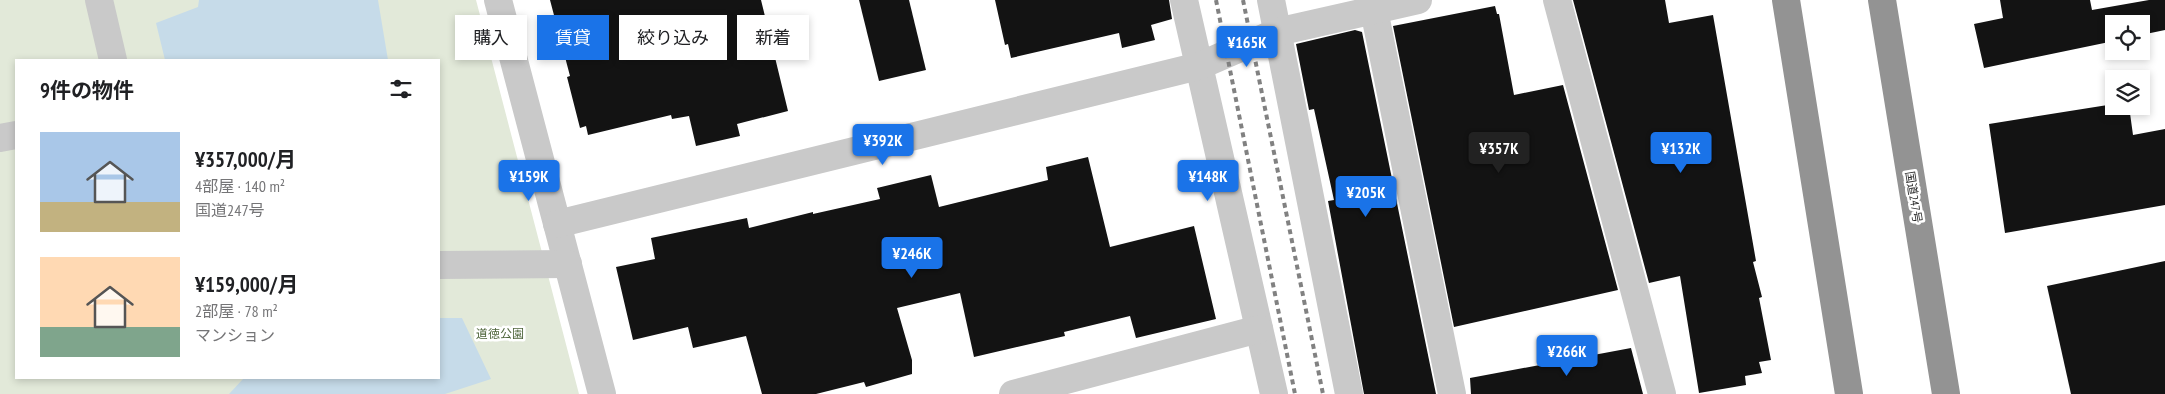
<!DOCTYPE html>
<html lang="ja">
<head>
<meta charset="utf-8">
<style>
  :root { --surface:#fff; --page:#f2f2f2; --text:#202124; --muted:#757577; --accent:#1a73e8 }
  body { margin:0; font-family:"PT Sans Narrow","Noto Sans JP",sans-serif; background:var(--page); color:var(--text); height:100vh; display:flex; flex-direction:column; font-size:19px; white-space:nowrap }
  * { box-sizing:border-box; margin:0 }
  p { font-size:16px; color:var(--muted) }
  .icon { flex:none; width:28px; height:28px; fill:none; stroke:currentColor; stroke-width:2; stroke-linecap:round; stroke-linejoin:round }
  .map { position:relative; flex:1; overflow:hidden }
  .panel { position:absolute; left:15px; top:59px; width:425px; height:320px; display:flex; flex-direction:column; background:var(--surface); border-radius:0px; box-shadow:0 2px 8px #0003 }
  .panel>* { flex:none }
  .banner { position:absolute; left:455px; top:15px; width:475px; height:45px; display:flex; gap:10px }
  .fabs { position:absolute; left:2105px; top:15px; display:grid; gap:10px }
  .fabs a { display:grid; place-items:center; width:45px; height:45px; border-radius:0px; background:var(--surface); box-shadow:0 2px 8px #0003; font-size:25px }
  .price { position:absolute; translate:-50% -42px; padding:0 11px; border-radius:5px; background:var(--accent); color:#fff; font-size:16px; line-height:32px; filter:drop-shadow(0 1px 2px #0008) }
  .price::after { content:''; position:absolute; left:50%; top:30px; width:15px; height:11px; margin-left:-8px; background:inherit; clip-path:polygon(0 0,100% 0,50% 100%) }
  .price.on { background:#222; color:#fff }
  ul { padding:0; list-style:none }
  li { display:flex; align-items:center; gap:15px; height:125px; padding:0 25px }
  li span { display:grid; place-items:center; flex:none; width:140px; height:100px; border-radius:0px; color:#555 }
  li>.icon { margin-inline-start:auto }
  span .icon { width:60px; height:60px; fill:#fffc; stroke-width:1 }
  li b { font-size:21px }
  h2 { display:flex; justify-content:space-between; align-items:center; height:60px; padding:0 25px; font-size:21px }
  .chip { padding:0 18px; border-radius:0px; background:var(--surface); box-shadow:0 2px 8px #0003; font-size:18px; line-height:45px }
  .chip.on { background:var(--accent); color:#fff }
  .map>svg:first-child { display:block }
</style>
</head>
<body>
<div class="map">
<svg width="2165" height="394" viewBox="0 0 2165 394">
  <rect width="100%" height="100%" fill="#fff"/>
  <path fill="#e2e9d9" fill-rule="evenodd" d="M 0,0 L 476,0 L 579,394 L 0,394 ZM 16,60 L 439,60 L 439,378 L 16,378 Z"/>
  <g fill="#c6dbe9">
    <path d="M 199,0 L 378,0 L 388,60 L 165,60 L 156,23 L 198,7 Z"/>
    <path d="M 439,318 L 462,318 L 491,379 L 445,394 L 229,394 L 244,378 L 439,378 Z"/>
  </g>
  <g fill="#131313">
    <path d="M 550,0 L 761,0 L 788,111 L 737,124 L 740,136 L 696,146 L 689,116 L 672,119 L 671,115 L 588,135 L 586,126 L 580,128 L 567,77 L 570,76 Z"/>
    <path d="M 859,0 L 909,0 L 926,70 L 879,81 Z"/>
    <path d="M 995,0 L 1169,0 L 1172,19 L 1151,25 L 1155,40 L 1122,48 L 1119,33 L 1011,58 L 1008,44 L 1005,45 Z"/>
    <path d="M 1573,0 L 1665,0 L 1669,23 L 1713,15 L 1756,261 L 1753,262 L 1762,297 L 1759,298 L 1771,360 L 1759,362 L 1762,373 L 1745,376 L 1746,385 L 1699,393 L 1680,276 L 1649,283 Z"/>
    <path d="M 2000,0 L 2090,0 L 2092,10 L 2149,0 L 2165,0 L 2165,30 L 2141,35 L 2141,24 L 2114,24 L 2114,41 L 1984,68 L 1974,24 L 2003,18 Z"/>
    <path d="M 1495,6 L 1497,14 L 1499,14 L 1514,95 L 1563,85 L 1618,290 L 1454,327 L 1393,26 Z"/>
    <path d="M 1355,30 L 1362,32 L 1436,394 L 1364,394 L 1328,201 L 1334,200 L 1314,109 L 1309,110 L 1296,44 Z"/>
    <path d="M 2114,104 L 2114,106 L 2129,106 L 2133,135 L 2165,129 L 2165,205 L 2005,233 L 1989,124 Z"/>
    <path d="M 1088,157 L 1110,247 L 1194,226 L 1216,319 L 1136,338 L 1130,316 L 1064,332 L 1065,336 L 974,357 L 960,293 L 897,308 L 912,360 L 912,374 L 866,387 L 864,382 L 816,394 L 762,394 L 746,336 L 693,348 L 688,327 L 633,340 L 616,267 L 655,259 L 651,238 L 747,218 L 749,228 L 813,212 L 813,214 L 880,199 L 877,188 L 931,175 L 939,207 L 1048,180 L 1046,167 Z"/>
    <path d="M 2165,261 L 2165,394 L 2071,394 L 2047,286 Z"/>
    <path d="M 1631,348 L 1643,394 L 1471,394 L 1470,378 Z"/>
  </g>
  <g fill="none" stroke-linecap="round" stroke-linejoin="round">
    <g stroke="#c9c9c9" stroke-width="28">
      <path d="M 99,0 L 113,60"/>
      <path d="M 498,0 L 602,394"/>
      <path d="M 1184,0 L 1274,394"/>
      <path d="M 1271,0 L 1349,394"/>
      <path d="M 1557,0 L 1662,394"/>
      <path d="M 1374,10 L 1452,394"/>
      <path d="M 0,138 L 16,135"/>
      <path d="M 557,224 L 1199,66 L 1277,32 L 1418,0"/>
      <path d="M 439,265 L 568,264"/>
      <path d="M 1013,394 L 1259,329"/>
    </g>
    <g stroke="#939393" stroke-width="28">
      <path d="M 1786,0 L 1849,394"/>
      <path d="M 1882,0 L 1946,394"/>
    </g>
    <g stroke="#818181" stroke-width="4" stroke-dasharray="5 4" stroke-linecap="butt">
      <path d="M 1216,0 L 1295,394"/>
      <path d="M 1243,0 L 1323,394"/>
    </g>
  </g>
  <g text-anchor="middle" dominant-baseline="central" stroke-width="5" stroke-linejoin="round" paint-order="stroke">
    <g font-size="12" fill="#2c2c2c" stroke="#fff">
      <text transform="translate(1914 197) rotate(81)">国道247号</text>
    </g>
    <g font-size="12" fill="#4e653b" stroke="#fff">
      <text x="500" y="333">道徳公園</text>
    </g>
  </g>
</svg>
<div class="fabs">
<a><svg class="icon" aria-label="locate" viewBox="0 0 24 24"><circle cx="12" cy="12" r="6"/><path d="M12 2v4M12 18v4M2 12h4M18 12h4"/></svg></a>
<a><svg class="icon" aria-label="layers" viewBox="0 0 24 24"><path d="M12 4l9 5-9 5-9-5zM3 14l9 5 9-5"/></svg></a>
</div>
<b class="price" style="left:1247px;top:68px">¥165K</b>
<b class="price" style="left:883px;top:166px">¥392K</b>
<b class="price on" style="left:1499px;top:174px">¥357K</b>
<b class="price" style="left:1681px;top:174px">¥132K</b>
<b class="price" style="left:529px;top:202px">¥159K</b>
<b class="price" style="left:1208px;top:202px">¥148K</b>
<b class="price" style="left:1366px;top:218px">¥205K</b>
<b class="price" style="left:912px;top:279px">¥246K</b>
<b class="price" style="left:1567px;top:377px">¥266K</b>
<div class="banner">
<a class="chip">購入</a>
<a class="chip on">賃貸</a>
<a class="chip">絞り込み</a>
<a class="chip">新着</a>
</div>
<section class="panel">
<h2>9件の物件<svg class="icon" aria-label="filters" viewBox="0 0 24 24"><path d="M4 7h16M4 17h16"/><circle cx="9" cy="7" r="2"/><circle cx="15" cy="17" r="2"/></svg></h2>
<ul>
<li><span style="background:linear-gradient(#a9c7e8 70%,#c2b280 0)"><svg class="icon" aria-label="home" viewBox="0 0 24 24"><path d="M3 11l9-7 9 7M6 9v11h12V9"/></svg></span><div><b>¥357,000/月</b><p>4部屋 · 140 m²</p><p>国道247号</p></div></li>
<li><span style="background:linear-gradient(#ffd9b3 70%,#7fa58c 0)"><svg class="icon" aria-label="home" viewBox="0 0 24 24"><path d="M3 11l9-7 9 7M6 9v11h12V9"/></svg></span><div><b>¥159,000/月</b><p>2部屋 · 78 m²</p><p>マンション</p></div></li>
</ul>
</section>
</div>
</body>
</html>
